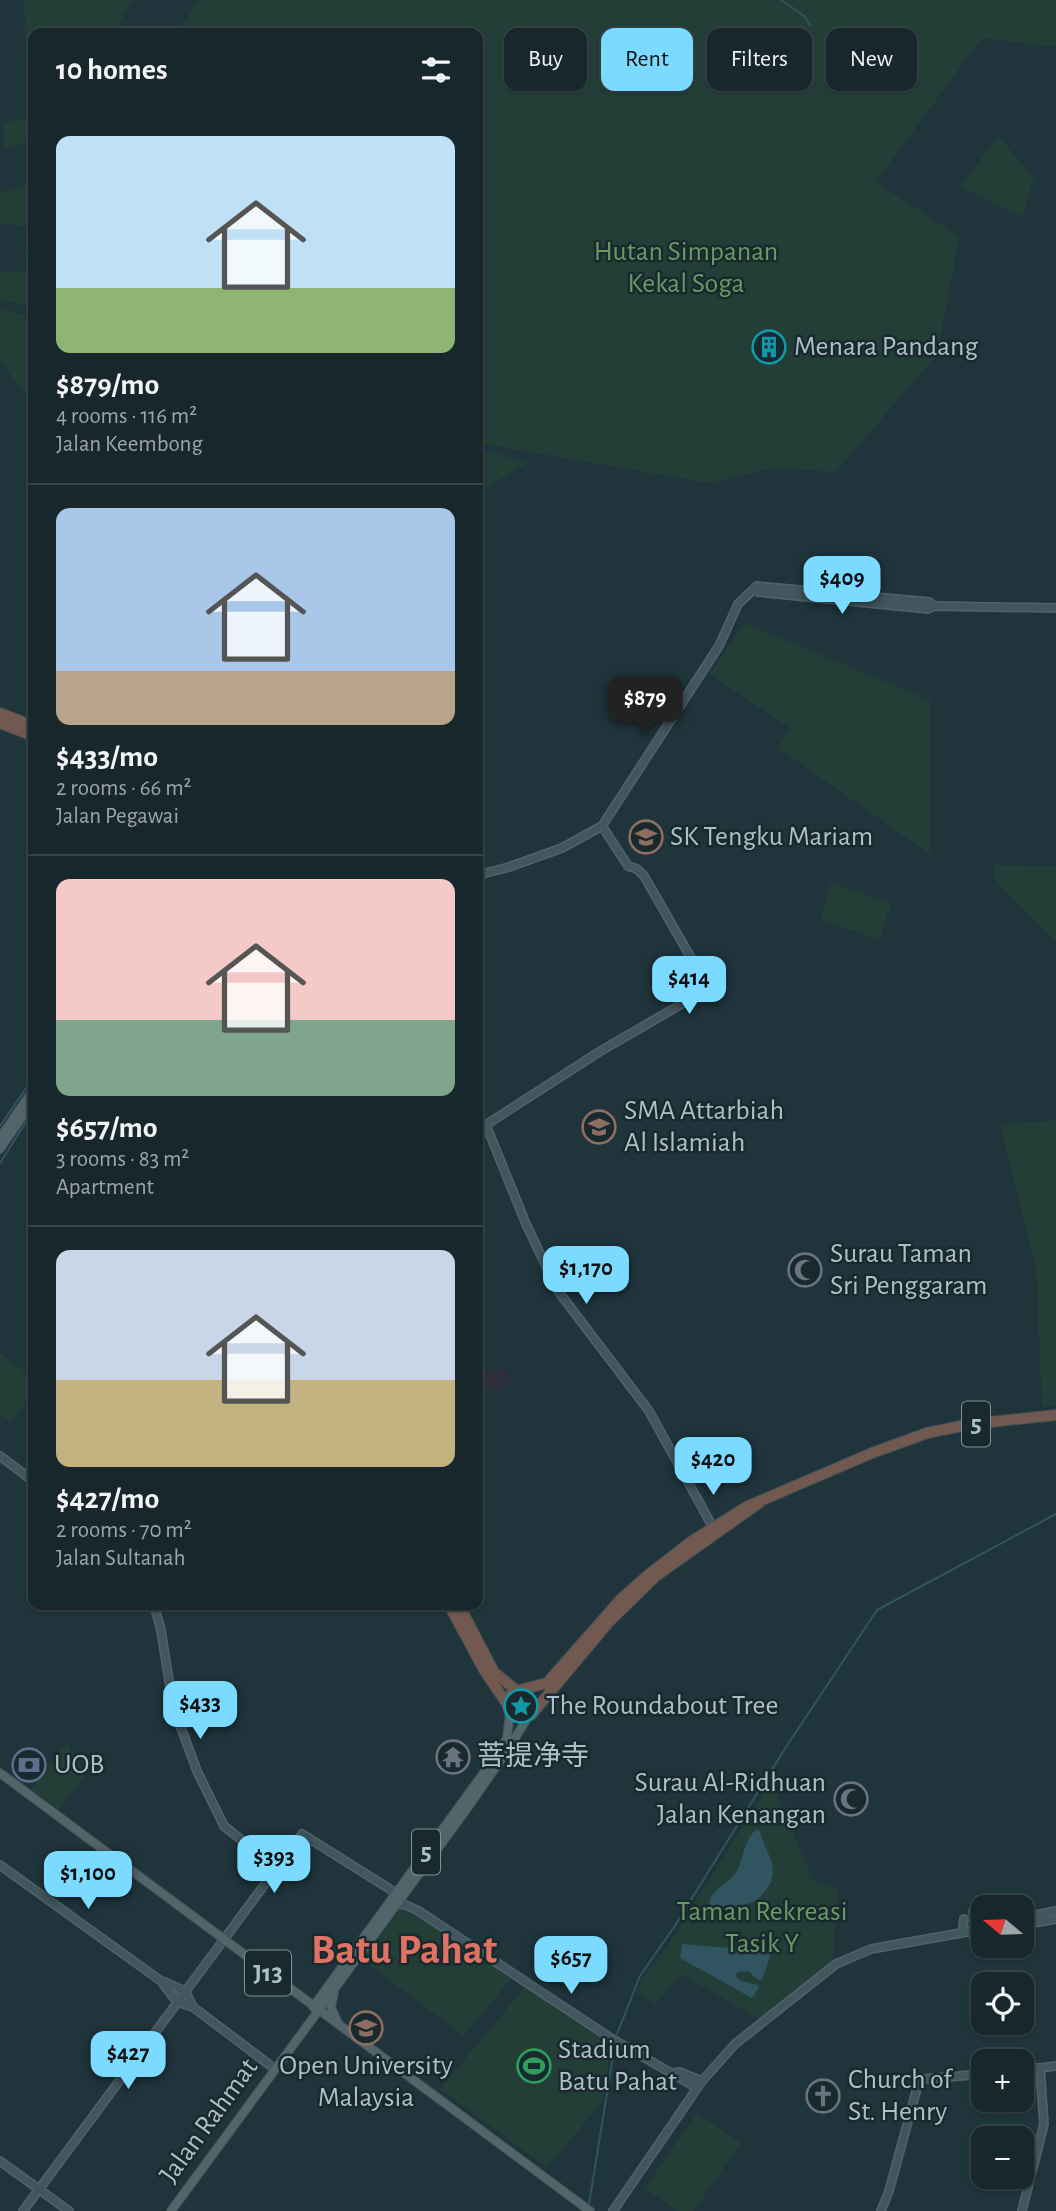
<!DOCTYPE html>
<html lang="en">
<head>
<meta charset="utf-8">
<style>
  :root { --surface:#17272c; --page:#202f34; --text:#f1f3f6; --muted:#9ea5a9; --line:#364448; --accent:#7bdaff }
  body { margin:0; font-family:"Alegreya Sans","Noto Sans SC",sans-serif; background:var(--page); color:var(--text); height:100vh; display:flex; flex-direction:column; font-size:26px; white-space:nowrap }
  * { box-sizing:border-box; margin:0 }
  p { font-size:23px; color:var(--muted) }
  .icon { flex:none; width:38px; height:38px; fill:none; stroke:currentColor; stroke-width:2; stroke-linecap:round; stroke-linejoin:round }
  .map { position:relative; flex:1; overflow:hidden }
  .panel { position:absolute; left:28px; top:28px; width:455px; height:1582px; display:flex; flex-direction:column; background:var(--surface); border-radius:14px; box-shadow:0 2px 5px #0004,0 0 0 2px var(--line) }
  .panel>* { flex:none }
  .banner { position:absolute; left:504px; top:28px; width:446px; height:63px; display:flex; gap:14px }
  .needle { width:46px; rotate:289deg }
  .buttons { position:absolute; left:971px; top:1895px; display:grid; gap:14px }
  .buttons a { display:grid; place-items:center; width:63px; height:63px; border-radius:14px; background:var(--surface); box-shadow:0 2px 5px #0004,0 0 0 2px var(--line); font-size:35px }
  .price { position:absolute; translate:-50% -60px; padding:0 16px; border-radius:14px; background:var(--accent); color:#111; font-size:23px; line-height:46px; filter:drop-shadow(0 2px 4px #0008) }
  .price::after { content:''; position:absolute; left:50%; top:42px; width:21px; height:16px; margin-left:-10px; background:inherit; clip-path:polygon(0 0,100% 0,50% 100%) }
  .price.current { background:#222; color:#fff }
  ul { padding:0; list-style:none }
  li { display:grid; align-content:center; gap:14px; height:371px; padding:0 28px }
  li+li { border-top:2px solid var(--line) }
  li span { display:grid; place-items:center; height:217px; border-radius:14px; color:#555 }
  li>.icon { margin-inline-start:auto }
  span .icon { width:126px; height:126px; fill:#fffc; stroke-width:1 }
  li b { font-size:30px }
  h2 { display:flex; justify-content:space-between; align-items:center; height:84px; padding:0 28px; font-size:30px }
  .tag { padding:0 24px; border-radius:14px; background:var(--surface); box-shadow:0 2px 5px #0004,0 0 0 2px var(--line); font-size:24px; line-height:63px }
  .tag.current { background:var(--accent); color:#111 }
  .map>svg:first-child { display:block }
</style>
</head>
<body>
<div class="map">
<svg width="1056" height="2211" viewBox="0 0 1056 2211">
  <rect width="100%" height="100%" fill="#1f343b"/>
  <path fill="#2c2f3b" d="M 507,1368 L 512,1384 L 478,1394 L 478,1374 Z"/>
  <g fill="#223e37">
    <path d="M 24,0 L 133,0 L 114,33 L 33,33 L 33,141 L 5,149 L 3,123 L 28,117 Z"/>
    <path d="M 197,0 L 1056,0 L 1056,47 L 982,38 L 876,182 L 959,236 L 938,353 L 836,472 L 772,468 L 708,483 L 478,443 L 478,33 L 178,33 Z"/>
    <path d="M 998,136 L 1034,177 L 1023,217 L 960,187 Z"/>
    <path d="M 33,182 L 33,250 L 29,256 L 24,258 L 29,228 L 0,223 L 0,193 Z"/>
    <path d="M 0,272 L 33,272 L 33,308 L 0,299 Z"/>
    <path d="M 0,308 L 33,318 L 33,404 L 0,361 Z"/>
    <path d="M 478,448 L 528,463 L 478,492 Z"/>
    <path d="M 744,623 L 930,700 L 931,855 L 778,748 L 790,728 L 709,674 Z"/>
    <path d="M 995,865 L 1056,866 L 1056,942 L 998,883 L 994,876 Z"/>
    <path d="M 831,883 L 891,903 L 879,939 L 820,920 Z"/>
    <path d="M 1056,1120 L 1056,1406 L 1042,1407 L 1036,1268 L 1000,1125 Z"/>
    <path d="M 0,1353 L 33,1378 L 33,1394 L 11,1422 L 0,1414 Z"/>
    <circle cx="522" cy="1704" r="10"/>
    <path d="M 67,1742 L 86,1774 L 59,1810 L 31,1789 Z"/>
    <path d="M 771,1781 L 813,1880 L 839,1890 L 832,1964 L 759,2019 L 682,1975 L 655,2004 L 636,1993 L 643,1977 L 672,1939 Z"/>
    <path d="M 401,1909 L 411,1911 L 511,1979 L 464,2036 L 362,1960 Z"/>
    <path d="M 525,1987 L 611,2042 L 603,2101 L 547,2168 L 440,2089 Z"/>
    <path d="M 697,2113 L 741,2143 L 694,2211 L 677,2211 L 645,2188 Z"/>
  </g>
  <g fill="#305561">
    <path d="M 757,1829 L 760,1832 C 763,1843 769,1853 772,1864 C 774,1873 772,1883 766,1890 C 752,1910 733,1906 711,1906 L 709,1903 C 712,1890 727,1884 735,1874 C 745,1860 742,1841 757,1829 Z"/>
    <path d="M 682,1944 L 763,1951 L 771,1954 L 762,1980 L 758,1980 L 748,1971 L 738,1972 L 735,1976 L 741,1981 L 758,1985 L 759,1987 L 752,1998 L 680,1958 Z"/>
  </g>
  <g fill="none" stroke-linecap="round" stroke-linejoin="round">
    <g stroke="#305561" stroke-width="2">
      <path d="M 781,0 L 804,16 L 810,25"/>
      <path d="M 0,1126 L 33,1078"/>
      <path d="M 0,1163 L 33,1111"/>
      <path d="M 617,2034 L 640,1976 L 674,1927 L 786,1747 L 877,1610 L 1056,1514"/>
      <path d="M 589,2204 L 615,2044"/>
    </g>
    <defs>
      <g id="secondary">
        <path d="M 754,589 L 758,592 L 928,609 L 934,606 L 1056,608"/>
        <path d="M 478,875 L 509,867 L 562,848 L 602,826 L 719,646 L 738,604 L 757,586 L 929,602 L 934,606"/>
        <path d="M 486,1125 L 526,1224 L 558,1291 L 649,1411 L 715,1531"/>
        <path d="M 478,1130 L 599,1052 L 685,1002 C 694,994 700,989 702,977 L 644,876 L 637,869 L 628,866 L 602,826"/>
        <path d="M 0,1456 L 33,1481"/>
        <path d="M 154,1605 L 161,1630 L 173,1706 L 197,1771 L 224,1826 L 277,1868"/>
        <path d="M 0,1865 L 161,1981 L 177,2002 L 193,2007 L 275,2069"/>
        <path d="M 396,1905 L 403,1904 L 417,1910 L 609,2037 L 697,2088"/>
        <path d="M 973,1911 L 974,1920 L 984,1924"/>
        <path d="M 1022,1918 L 1056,1911"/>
        <path d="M 964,1919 L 963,1926 L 967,1932"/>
        <path d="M 1022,1925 L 1056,1919"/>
        <path d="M 165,1982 L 185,1991 L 193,2007"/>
        <path d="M 1022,2070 L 1056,2066"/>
        <path d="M 673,2073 L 679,2072 L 702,2081"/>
        <path d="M 0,2161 L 69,2211"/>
        <path d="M 23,2211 L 302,1834 L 396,1893"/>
        <path d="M 613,2211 L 702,2081 L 735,2044 L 836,1964 L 871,1949 L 978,1930 L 984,1926"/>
        <path d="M 881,2211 L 889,2191 L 919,2081 L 923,2079 L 984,2074"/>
        <path d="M 1022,2211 L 1044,2124 L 1040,2068"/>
      </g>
      <g id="primary">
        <path d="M 0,1138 L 33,1090"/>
        <path d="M 0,1149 L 33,1101"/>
        <path d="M 0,1773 L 590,2211"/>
        <path d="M 334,1993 L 331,2007 L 338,2023"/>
        <path d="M 313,2007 L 499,1752 L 507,1738 L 510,1713"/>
        <path d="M 171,2211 L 466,1810 L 509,1748 L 528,1717"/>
      </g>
      <g id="highway">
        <path d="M 0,713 L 33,726"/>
        <path d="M 0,723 L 33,736"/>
        <path d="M 759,1503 L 656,1576 L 609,1622 L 531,1715 L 520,1718 L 510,1713 L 507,1704 L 512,1692 L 547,1683 L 620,1600 L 648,1575 L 692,1541 L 746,1507 L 872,1453 L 927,1433 L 971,1424 L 1056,1415"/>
        <path d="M 449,1605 L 484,1670 L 507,1704"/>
        <path d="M 459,1605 L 494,1672 L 516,1690"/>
      </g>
    </defs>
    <use href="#secondary" stroke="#516368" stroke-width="10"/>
    <use href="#primary" stroke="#405157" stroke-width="10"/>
    <use href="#highway" stroke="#3e5055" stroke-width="12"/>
    <use href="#secondary" stroke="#41565e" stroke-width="7"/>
    <use href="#primary" stroke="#51656b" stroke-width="8"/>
    <use href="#highway" stroke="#72594f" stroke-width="10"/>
  </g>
  <defs>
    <symbol id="building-ring" viewBox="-11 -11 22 22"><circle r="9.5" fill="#192a2f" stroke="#0f9aa8" stroke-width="1.5"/><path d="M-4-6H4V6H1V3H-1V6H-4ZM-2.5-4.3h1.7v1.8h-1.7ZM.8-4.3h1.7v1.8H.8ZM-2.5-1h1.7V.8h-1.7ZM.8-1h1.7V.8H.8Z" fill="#0f9aa8"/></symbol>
    <symbol id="school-ring" viewBox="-11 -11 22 22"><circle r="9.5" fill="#192a2f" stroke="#8d6e63" stroke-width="1.5"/><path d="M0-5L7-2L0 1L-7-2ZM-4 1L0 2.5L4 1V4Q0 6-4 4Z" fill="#8d6e63"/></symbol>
    <symbol id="mosque-ring" viewBox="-11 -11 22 22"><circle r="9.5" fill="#192a2f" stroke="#6b7280" stroke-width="1.5"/><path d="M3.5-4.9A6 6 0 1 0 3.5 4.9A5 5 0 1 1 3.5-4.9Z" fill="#6b7280"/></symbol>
    <symbol id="sight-ring" viewBox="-11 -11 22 22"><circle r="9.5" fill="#192a2f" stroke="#0f9aa8" stroke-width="1.5"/><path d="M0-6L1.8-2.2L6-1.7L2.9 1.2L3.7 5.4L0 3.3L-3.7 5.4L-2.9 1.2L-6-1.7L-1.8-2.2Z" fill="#0f9aa8"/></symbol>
    <symbol id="temple-ring" viewBox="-11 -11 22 22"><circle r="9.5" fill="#192a2f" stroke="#6b7280" stroke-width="1.5"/><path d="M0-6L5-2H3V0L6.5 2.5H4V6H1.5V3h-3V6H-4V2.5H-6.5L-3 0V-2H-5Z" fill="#6b7280"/></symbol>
    <symbol id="bank-ring" viewBox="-11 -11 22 22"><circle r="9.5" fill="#192a2f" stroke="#5c6f8a" stroke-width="1.5"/><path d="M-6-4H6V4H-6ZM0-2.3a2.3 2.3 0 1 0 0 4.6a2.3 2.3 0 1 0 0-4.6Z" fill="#5c6f8a"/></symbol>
    <symbol id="university-ring" viewBox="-11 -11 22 22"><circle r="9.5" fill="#192a2f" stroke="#8d6e63" stroke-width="1.5"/><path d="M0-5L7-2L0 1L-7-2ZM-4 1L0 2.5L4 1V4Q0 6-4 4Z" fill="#8d6e63"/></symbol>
    <symbol id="stadium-ring" viewBox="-11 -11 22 22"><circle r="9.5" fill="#192a2f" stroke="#2e9e5b" stroke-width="1.5"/><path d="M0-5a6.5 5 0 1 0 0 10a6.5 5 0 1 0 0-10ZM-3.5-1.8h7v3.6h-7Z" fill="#2e9e5b"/></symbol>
    <symbol id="church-ring" viewBox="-11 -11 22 22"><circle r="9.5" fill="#192a2f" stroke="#6b7280" stroke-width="1.5"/><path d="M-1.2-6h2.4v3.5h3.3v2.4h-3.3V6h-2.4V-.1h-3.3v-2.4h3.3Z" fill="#6b7280"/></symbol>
  </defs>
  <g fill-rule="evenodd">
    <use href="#building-ring" x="750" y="328" width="38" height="38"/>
    <use href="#school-ring" x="627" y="818" width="38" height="38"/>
    <use href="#school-ring" x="580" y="1108" width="38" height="38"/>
    <use href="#mosque-ring" x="786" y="1251" width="38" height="38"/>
    <use href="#sight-ring" x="502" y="1687" width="38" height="38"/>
    <use href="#temple-ring" x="434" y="1738" width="38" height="38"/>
    <use href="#bank-ring" x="10" y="1746" width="38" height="38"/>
    <use href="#mosque-ring" x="832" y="1780" width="38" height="38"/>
    <use href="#university-ring" x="347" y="2009" width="38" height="38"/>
    <use href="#stadium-ring" x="515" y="2047" width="38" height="38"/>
    <use href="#church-ring" x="804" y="2077" width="38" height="38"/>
  </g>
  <g text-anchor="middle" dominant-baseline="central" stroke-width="5" stroke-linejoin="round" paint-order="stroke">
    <g fill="#192a2f" stroke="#819399" stroke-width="2">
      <rect x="962" y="1401.5" width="28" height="45" rx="5"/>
      <rect x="412" y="1829.5" width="28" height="45" rx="5"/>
      <rect x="245" y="1950.5" width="46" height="45" rx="5"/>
    </g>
    <g font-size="26" font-weight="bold" fill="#aec0c7">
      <text x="976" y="1424">5</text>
      <text x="426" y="1852">5</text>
      <text x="268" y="1973">J13</text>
    </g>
    <g font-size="28" fill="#699a63" stroke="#192a2f">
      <text x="686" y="252">Hutan Simpanan<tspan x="686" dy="32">Kekal Soga</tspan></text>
      <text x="762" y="1912">Taman Rekreasi<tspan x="762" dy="32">Tasik Y</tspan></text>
    </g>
    <g font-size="28" fill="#aec0c7" stroke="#192a2f" text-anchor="start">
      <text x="794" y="347">Menara Pandang</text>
      <text x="670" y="837">SK Tengku Mariam</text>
      <text x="624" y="1111">SMA Attarbiah<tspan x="624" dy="32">Al Islamiah</tspan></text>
      <text x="830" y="1254">Surau Taman<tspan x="830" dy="32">Sri Penggaram</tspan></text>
      <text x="546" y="1706">The Roundabout Tree</text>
      <text x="477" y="1757">菩提净寺</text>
      <text x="54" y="1765">UOB</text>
      <text x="826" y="1783" text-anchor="end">Surau Al-Ridhuan<tspan x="826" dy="32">Jalan Kenangan</tspan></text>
      <text x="558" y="2050">Stadium<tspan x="558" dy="32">Batu Pahat</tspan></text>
      <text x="366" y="2066" text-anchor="middle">Open University<tspan x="366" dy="32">Malaysia</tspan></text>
      <text x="848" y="2080">Church of<tspan x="848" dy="32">St. Henry</tspan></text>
    </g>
    <g font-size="28" fill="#aec0c7" stroke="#192a2f">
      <text transform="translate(209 2121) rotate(-54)">Jalan Rahmat</text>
    </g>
    <g font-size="42" font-weight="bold" fill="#e07265" stroke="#192a2f">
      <text x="404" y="1950">Batu Pahat</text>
    </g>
  </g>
</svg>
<div class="buttons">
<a><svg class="needle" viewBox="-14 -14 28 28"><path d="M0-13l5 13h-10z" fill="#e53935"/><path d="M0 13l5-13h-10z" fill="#9ea5a9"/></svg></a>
<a><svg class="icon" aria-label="locate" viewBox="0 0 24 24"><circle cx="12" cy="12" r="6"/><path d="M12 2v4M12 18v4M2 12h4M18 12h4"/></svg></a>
<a>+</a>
<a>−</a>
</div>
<b class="price" style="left:842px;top:616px">$409</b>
<b class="price current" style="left:645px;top:736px">$879</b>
<b class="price" style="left:689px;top:1016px">$414</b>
<b class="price" style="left:586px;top:1306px">$1,170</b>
<b class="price" style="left:713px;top:1497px">$420</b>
<b class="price" style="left:200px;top:1741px">$433</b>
<b class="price" style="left:274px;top:1895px">$393</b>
<b class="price" style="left:88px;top:1911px">$1,100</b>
<b class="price" style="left:571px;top:1996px">$657</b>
<b class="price" style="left:128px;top:2091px">$427</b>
<div class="banner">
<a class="tag">Buy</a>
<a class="tag current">Rent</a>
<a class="tag">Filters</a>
<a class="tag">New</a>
</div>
<section class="panel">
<h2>10 homes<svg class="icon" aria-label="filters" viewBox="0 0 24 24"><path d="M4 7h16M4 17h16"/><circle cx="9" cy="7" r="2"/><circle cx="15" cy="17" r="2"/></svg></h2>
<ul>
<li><span style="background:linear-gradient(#bfe0f5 70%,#8fb573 0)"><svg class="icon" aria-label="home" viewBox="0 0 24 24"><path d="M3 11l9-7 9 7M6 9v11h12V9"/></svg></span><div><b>$879/mo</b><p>4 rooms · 116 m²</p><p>Jalan Keembong</p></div></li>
<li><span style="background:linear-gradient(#a9c7e8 75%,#b9a48a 0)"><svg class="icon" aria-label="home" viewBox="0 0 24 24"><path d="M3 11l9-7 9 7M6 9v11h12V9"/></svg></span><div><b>$433/mo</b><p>2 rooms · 66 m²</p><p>Jalan Pegawai</p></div></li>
<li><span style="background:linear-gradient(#f6c9c9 65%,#7fa58c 0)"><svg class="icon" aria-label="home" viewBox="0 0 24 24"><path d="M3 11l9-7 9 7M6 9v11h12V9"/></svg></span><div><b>$657/mo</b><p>3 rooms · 83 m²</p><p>Apartment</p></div></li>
<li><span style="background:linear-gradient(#c9d6e8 60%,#c2b280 0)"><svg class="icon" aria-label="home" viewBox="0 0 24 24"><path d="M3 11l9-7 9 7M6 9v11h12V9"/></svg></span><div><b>$427/mo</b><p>2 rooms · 70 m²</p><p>Jalan Sultanah</p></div></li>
</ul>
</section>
</div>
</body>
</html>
